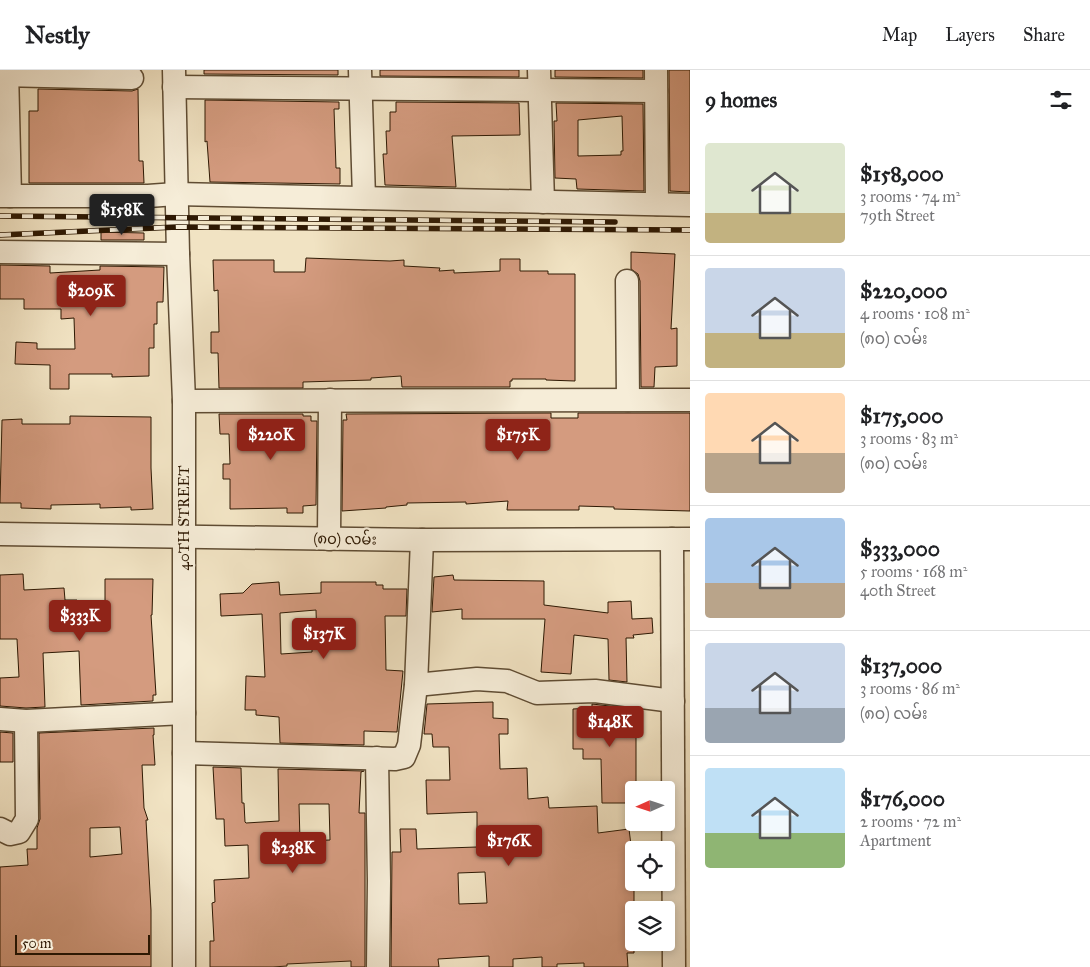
<!DOCTYPE html>
<html lang="en">
<head>
<meta charset="utf-8">
<style>
  :root { --surface:#fff; --page:#f2f2f2; --text:#202124; --muted:#757577; --line:#e0e0e0; --accent:#8f2418 }
  body { margin:0; font-family:"IM FELL Great Primer","Noto Sans Myanmar",serif; background:var(--page); color:var(--text); height:100vh; display:flex; flex-direction:column; font-size:19px; white-space:nowrap }
  * { box-sizing:border-box; margin:0 }
  p { font-size:16px; color:var(--muted) }
  .icon { flex:none; width:28px; height:28px; fill:none; stroke:currentColor; stroke-width:2; stroke-linecap:round; stroke-linejoin:round }
  .map { position:relative; flex:1; overflow:hidden }
  .side { display:flex; flex-direction:column; background:var(--surface); width:400px }
  .side>* { flex:none }
  .needle { width:32px; rotate:267deg }
  .buttons { position:absolute; left:625px; top:711px; display:grid; gap:10px }
  .buttons a { display:grid; place-items:center; width:50px; height:50px; border-radius:5px; background:var(--surface); box-shadow:0 2px 8px #0003; font-size:25px }
  .scale { position:absolute; left:15px; bottom:12px; width:135px; box-sizing:border-box; padding-left:5px; border:2px solid #2e1903; border-top:0; font-size:14px; line-height:18px; white-space:nowrap; color:#2e1903; -webkit-text-stroke:4px #f6edd8; paint-order:stroke }
  .price { position:absolute; translate:-50% -42px; padding:0 11px; border-radius:5px; background:var(--accent); color:#fff; font-size:16px; line-height:32px; filter:drop-shadow(0 1px 2px #0008) }
  .price::after { content:''; position:absolute; left:50%; top:30px; width:15px; height:11px; margin-left:-8px; background:inherit; clip-path:polygon(0 0,100% 0,50% 100%) }
  .price.current { background:#222; color:#fff }
  ul { padding:0; list-style:none }
  li { display:flex; align-items:center; gap:15px; height:125px; padding:0 15px }
  li+li { border-top:1px solid var(--line) }
  li span { display:grid; place-items:center; flex:none; width:140px; height:100px; border-radius:5px; color:#555 }
  li>.icon { margin-inline-start:auto }
  span .icon { width:60px; height:60px; fill:#fffc; stroke-width:1 }
  li b { font-size:21px }
  h2 { display:flex; justify-content:space-between; align-items:center; height:60px; padding:0 15px; font-size:21px }
  header { display:flex; align-items:center; gap:30px; box-sizing:border-box; height:70px; padding:0 25px; background:var(--surface); border-bottom:1px solid var(--line) }
  header strong { font-size:24px }
  nav { display:flex; gap:28px; margin-inline-start:auto; font-size:18px }
  main { display:flex; flex:1; min-height:0 }
  .map>svg:first-child { display:block }
</style>
</head>
<body>
<header>
<strong>Nestly</strong>
<nav><a>Map</a><a>Layers</a><a>Share</a></nav>
</header>
<main>
<div class="map">
<svg width="690" height="897" viewBox="0 0 690 897">
  <rect width="100%" height="100%" fill="#f1e3c3"/>
  <filter id="stains"><feTurbulence type="fractalNoise" baseFrequency=".004" numOctaves="4"/><feColorMatrix values="0 0 0 0 .2 0 0 0 0 .09 0 0 0 0 .02 0 0 0 .5 -.17"/></filter>
  <radialGradient id="worn" r=".72"><stop offset=".6" stop-color="#630" stop-opacity="0"/><stop offset="1" stop-color="#630" stop-opacity=".3"/></radialGradient>
  <g fill="#d49b7f" stroke="#2e1903" fill-rule="evenodd">
    <path d="M 204,0 L 338,0 L 338,5 L 204,4 Z"/>
    <path d="M 380,0 L 519,0 L 519,7 L 380,6 Z"/>
    <path d="M 555,0 L 643,0 L 643,8 L 555,7 Z"/>
    <path d="M 669,0 L 690,0 L 690,122 L 670,121 Z"/>
    <path d="M 38,19 L 132,21 L 138,19 L 139,91 L 143,91 L 144,113 L 29,113 L 29,41 L 38,41 Z"/>
    <path d="M 205,30 L 339,32 L 339,39 L 334,39 L 336,98 L 340,98 L 340,114 L 210,112 L 207,71 L 205,72 Z"/>
    <path d="M 396,32 L 519,33 L 520,65 L 452,66 L 456,117 L 385,115 L 383,84 L 387,84 L 386,61 L 390,61 L 390,42 L 396,42 Z"/>
    <path d="M 556,33 L 643,34 L 644,121 L 577,119 L 576,109 L 555,108 L 554,51 L 557,51 ZM 622,46 L 623,81 L 621,81 L 621,85 L 578,86 L 578,50 Z"/>
    <path d="M 101,162 L 144,163 L 144,170 L 101,170 Z"/>
    <path d="M 631,182 L 675,184 L 671,259 L 677,258 L 677,296 L 655,297 L 654,317 L 641,317 L 640,211 L 638,204 L 631,199 Z"/>
    <path d="M 306,188 L 390,191 L 404,190 L 404,196 L 440,198 L 439,201 L 454,200 L 454,203 L 500,201 L 500,189 L 520,189 L 520,201 L 548,201 L 548,204 L 575,204 L 575,311 L 546,310 L 546,309 L 512,309 L 512,311 L 510,311 L 510,317 L 402,317 L 401,306 L 371,308 L 371,310 L 303,312 L 303,318 L 219,318 L 218,283 L 211,283 L 211,262 L 219,262 L 218,220 L 214,221 L 213,190 L 274,190 L 274,202 L 305,202 Z"/>
    <path d="M 0,195 L 50,196 L 50,203 L 100,200 L 100,196 L 164,197 L 163,232 L 157,232 L 157,254 L 154,254 L 154,278 L 149,278 L 149,306 L 112,307 L 112,304 L 69,304 L 69,319 L 50,319 L 50,295 L 15,294 L 16,272 L 37,273 L 37,279 L 75,279 L 74,248 L 61,249 L 61,239 L 24,239 L 24,229 L 0,229 Z"/>
    <path d="M 551,343 L 551,348 L 578,348 L 578,343 L 690,343 L 690,441 L 614,439 L 614,437 L 579,436 L 579,440 L 507,440 L 508,431 L 466,434 L 466,432 L 407,433 L 407,435 L 386,437 L 386,438 L 342,441 L 343,350 L 347,350 L 346,344 Z"/>
    <path d="M 219,344 L 303,344 L 303,346 L 311,346 L 311,351 L 317,351 L 316,435 L 303,436 L 303,443 L 287,443 L 287,438 L 230,439 L 230,409 L 223,409 L 223,394 L 230,394 L 229,364 L 220,364 Z"/>
    <path d="M 70,346 L 151,347 L 151,398 L 153,439 L 131,440 L 131,437 L 100,438 L 100,434 L 51,435 L 51,439 L 21,438 L 21,433 L 0,433 L 2,350 L 22,349 L 22,354 L 70,354 Z"/>
    <path d="M 23,504 L 24,520 L 64,518 L 65,530 L 77,530 L 78,561 L 105,560 L 105,509 L 153,509 L 152,545 L 151,545 L 156,625 L 153,625 L 153,631 L 81,635 L 79,581 L 43,583 L 45,637 L 26,638 L 0,636 L 0,608 L 19,607 L 17,569 L 0,569 L 0,505 Z"/>
    <path d="M 453,505 L 454,510 L 544,511 L 544,535 L 608,543 L 608,532 L 631,531 L 632,549 L 652,548 L 653,563 L 633,565 L 634,568 L 626,568 L 627,612 L 609,610 L 608,569 L 574,565 L 571,604 L 541,602 L 545,549 L 462,549 L 462,539 L 432,542 L 434,507 Z"/>
    <path d="M 279,512 L 280,525 L 321,523 L 321,512 L 376,512 L 376,515 L 383,515 L 383,519 L 407,519 L 406,546 L 385,546 L 386,600 L 403,601 L 397,662 L 364,661 L 364,675 L 280,673 L 279,647 L 256,645 L 256,640 L 245,640 L 246,606 L 265,607 L 262,544 L 221,546 L 220,524 L 243,523 L 252,514 ZM 316,540 L 317,575 L 312,575 L 312,582 L 281,584 L 280,543 Z"/>
    <path d="M 493,632 L 493,648 L 508,649 L 508,664 L 499,664 L 500,699 L 527,698 L 528,729 L 548,727 L 549,738 L 597,736 L 598,763 L 629,759 L 632,783 L 634,782 L 634,883 L 627,883 L 628,897 L 584,897 L 584,893 L 557,894 L 557,897 L 542,897 L 542,887 L 513,889 L 513,897 L 489,897 L 489,886 L 438,889 L 439,897 L 391,897 L 392,782 L 401,782 L 400,759 L 416,759 L 417,779 L 477,777 L 477,742 L 427,744 L 426,710 L 450,710 L 449,677 L 433,677 L 432,664 L 424,664 L 427,634 ZM 485,802 L 487,833 L 459,834 L 458,803 Z"/>
    <path d="M 592,634 L 636,639 L 636,720 L 634,720 L 634,733 L 602,733 L 601,689 L 583,689 L 583,679 L 573,679 L 573,639 L 592,638 Z"/>
    <path d="M 154,658 L 154,665 L 153,665 L 155,695 L 142,695 L 144,738 L 148,750 L 146,750 L 151,840 L 151,897 L 0,897 L 0,797 L 28,795 L 27,779 L 37,779 L 37,758 L 40,749 L 39,663 ZM 120,757 L 122,784 L 90,787 L 90,758 Z"/>
    <path d="M 0,662 L 13,663 L 13,692 L 0,692 Z"/>
    <path d="M 213,697 L 241,698 L 242,733 L 244,733 L 245,752 L 246,753 L 279,751 L 278,699 L 364,701 L 361,702 L 359,743 L 365,743 L 365,897 L 351,897 L 351,891 L 287,894 L 287,896 L 273,897 L 210,897 L 210,871 L 214,871 L 212,833 L 215,832 L 214,810 L 249,808 L 248,775 L 225,776 L 224,749 L 216,749 ZM 299,734 L 329,734 L 330,770 L 300,771 Z"/>
  </g>
  <g fill="none" stroke-linecap="round" stroke-linejoin="round">
    <defs>
      <g id="minor">
        <path d="M 7,0 L 10,126"/>
        <path d="M 174,0 L 178,184 L 184,331 L 184,897"/>
        <path d="M 360,0 L 364,128"/>
        <path d="M 539,0 L 543,132"/>
        <path d="M 656,0 L 657,134"/>
        <path d="M 0,5 L 132,8"/>
        <path d="M 174,17 L 656,21"/>
        <path d="M 0,126 L 148,126 L 176,124 L 690,135"/>
        <path d="M 0,182 L 178,184"/>
        <path d="M 627,211 L 628,330"/>
        <path d="M 184,331 L 690,330"/>
        <path d="M 0,464 L 422,470 L 690,469"/>
        <path d="M 329,469 L 330,330"/>
        <path d="M 672,469 L 674,897"/>
        <path d="M 416,615 L 477,609 L 507,611 L 537,623 L 595,621 L 673,631"/>
        <path d="M 0,649 L 26,651 L 184,643"/>
        <path d="M 184,683 L 395,689 L 404,687 L 409,675 L 416,615 L 422,470"/>
        <path d="M 377,688 L 379,811 L 378,897"/>
        <path d="M 0,759 L 10,764 L 19,762 L 27,749 L 26,651"/>
      </g>
    </defs>
    <use href="#minor" stroke="#5f4c33" stroke-width="25"/>
    <use href="#minor" stroke="#f6edd8" stroke-width="22"/>
    <defs>
      <g id="rail">
        <path d="M 0,146 L 615,152"/>
        <path d="M 0,165 L 177,157 L 690,160"/>
      </g>
    </defs>
    <use href="#rail" stroke="#2e1903" stroke-width="5.5"/>
    <use href="#rail" stroke="#f6edd8" stroke-width="4" stroke-dasharray="11" stroke-linecap="butt"/>
  </g>
  <g text-anchor="middle" dominant-baseline="central" stroke-width="4.5" stroke-linejoin="round" paint-order="stroke">
    <g font-size="15" fill="#2e1903" stroke="#f6edd8">
      <text transform="translate(184 448) rotate(-90)">40TH STREET</text>
      <text transform="translate(345 469) rotate(1)">(၈၀) လမ်း</text>
    </g>
  </g>
  <rect width="100%" height="100%" filter="url(#stains)"/>
  <rect width="100%" height="100%" fill="url(#worn)"/>
</svg>
<div class="buttons">
<a><svg class="needle" viewBox="-14 -14 28 28"><path d="M0-13l5 13h-10z" fill="#e53935"/><path d="M0 13l5-13h-10z" fill="#757577"/></svg></a>
<a><svg class="icon" aria-label="locate" viewBox="0 0 24 24"><circle cx="12" cy="12" r="6"/><path d="M12 2v4M12 18v4M2 12h4M18 12h4"/></svg></a>
<a><svg class="icon" aria-label="layers" viewBox="0 0 24 24"><path d="M12 4l9 5-9 5-9-5zM3 14l9 5 9-5"/></svg></a>
</div>
<div class="scale">50 m</div>
<b class="price current" style="left:122px;top:166px">$158K</b>
<b class="price" style="left:91px;top:247px">$209K</b>
<b class="price" style="left:271px;top:391px">$220K</b>
<b class="price" style="left:518px;top:391px">$175K</b>
<b class="price" style="left:80px;top:572px">$333K</b>
<b class="price" style="left:324px;top:590px">$137K</b>
<b class="price" style="left:610px;top:678px">$148K</b>
<b class="price" style="left:509px;top:797px">$176K</b>
<b class="price" style="left:293px;top:804px">$238K</b>
</div>
<section class="side">
<h2>9 homes<svg class="icon" aria-label="filters" viewBox="0 0 24 24"><path d="M4 7h16M4 17h16"/><circle cx="9" cy="7" r="2"/><circle cx="15" cy="17" r="2"/></svg></h2>
<ul>
<li><span style="background:linear-gradient(#dfe7d0 70%,#c2b280 0)"><svg class="icon" aria-label="home" viewBox="0 0 24 24"><path d="M3 11l9-7 9 7M6 9v11h12V9"/></svg></span><div><b>$158,000</b><p>3 rooms · 74 m²</p><p>79th Street</p></div></li>
<li><span style="background:linear-gradient(#c9d6e8 65%,#c2b280 0)"><svg class="icon" aria-label="home" viewBox="0 0 24 24"><path d="M3 11l9-7 9 7M6 9v11h12V9"/></svg></span><div><b>$220,000</b><p>4 rooms · 108 m²</p><p>(၈၀) လမ်း</p></div></li>
<li><span style="background:linear-gradient(#ffd9b3 60%,#b9a48a 0)"><svg class="icon" aria-label="home" viewBox="0 0 24 24"><path d="M3 11l9-7 9 7M6 9v11h12V9"/></svg></span><div><b>$175,000</b><p>3 rooms · 83 m²</p><p>(၈၀) လမ်း</p></div></li>
<li><span style="background:linear-gradient(#a9c7e8 65%,#b9a48a 0)"><svg class="icon" aria-label="home" viewBox="0 0 24 24"><path d="M3 11l9-7 9 7M6 9v11h12V9"/></svg></span><div><b>$333,000</b><p>5 rooms · 168 m²</p><p>40th Street</p></div></li>
<li><span style="background:linear-gradient(#c9d6e8 65%,#9aa5b1 0)"><svg class="icon" aria-label="home" viewBox="0 0 24 24"><path d="M3 11l9-7 9 7M6 9v11h12V9"/></svg></span><div><b>$137,000</b><p>3 rooms · 86 m²</p><p>(၈၀) လမ်း</p></div></li>
<li><span style="background:linear-gradient(#bfe0f5 65%,#8fb573 0)"><svg class="icon" aria-label="home" viewBox="0 0 24 24"><path d="M3 11l9-7 9 7M6 9v11h12V9"/></svg></span><div><b>$176,000</b><p>2 rooms · 72 m²</p><p>Apartment</p></div></li>
</ul>
</section>
</main>
</body>
</html>
